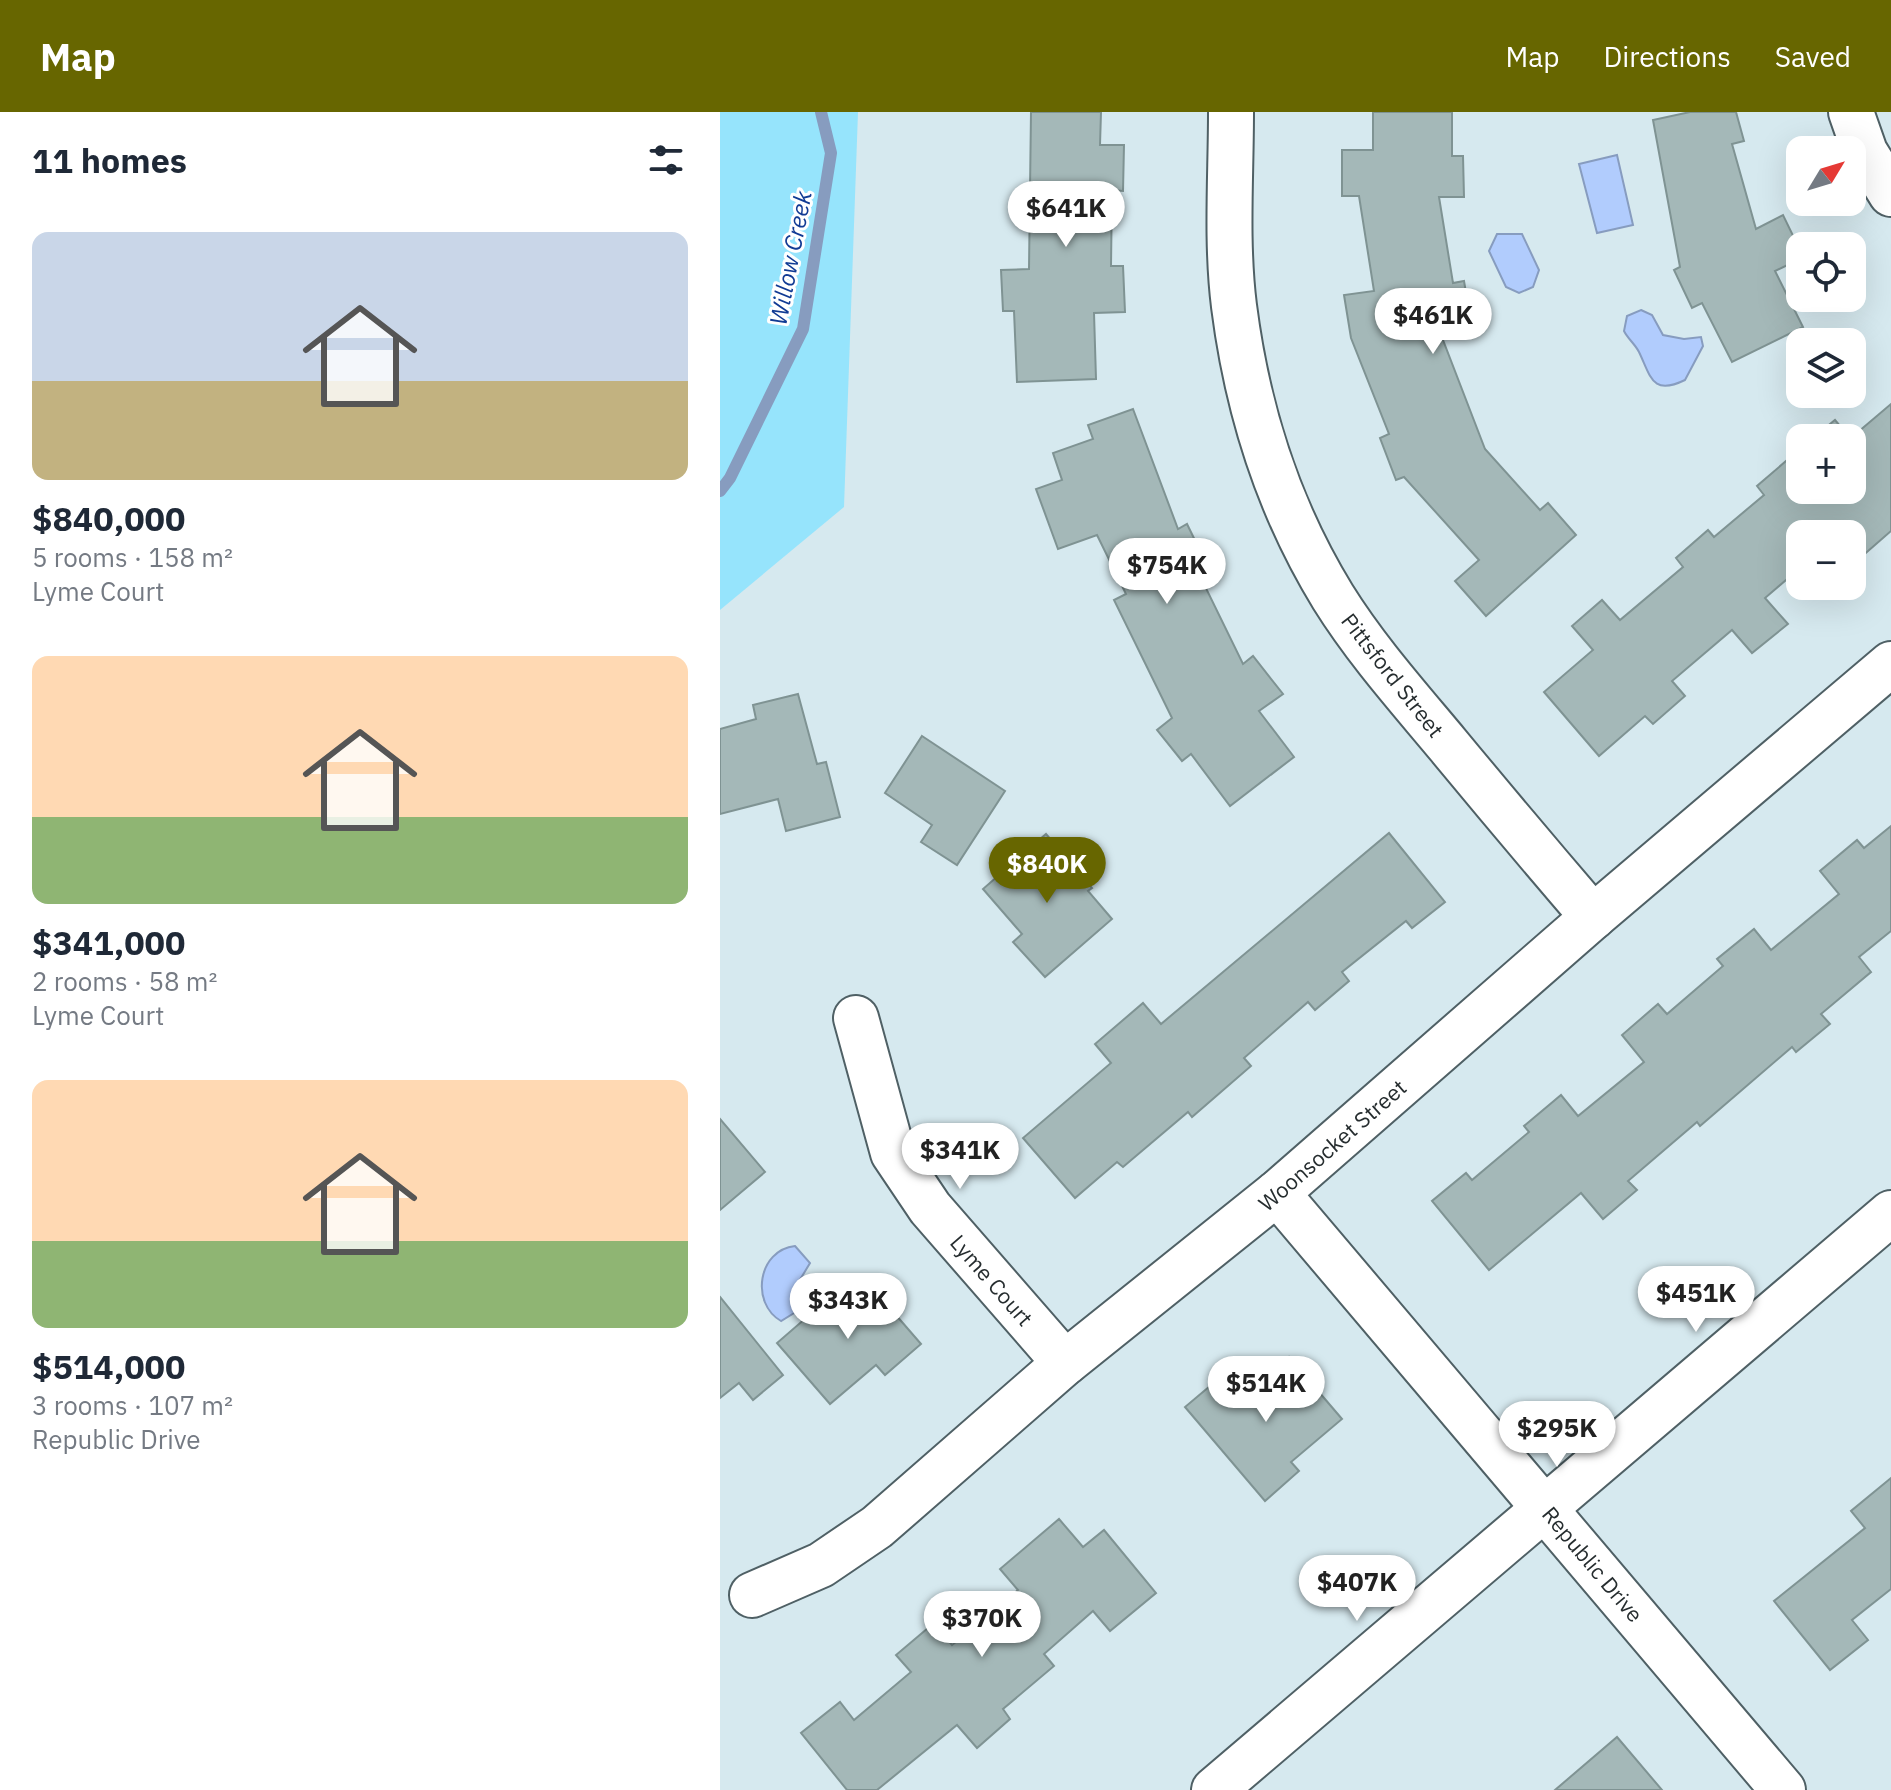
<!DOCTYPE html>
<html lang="en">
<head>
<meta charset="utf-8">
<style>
  :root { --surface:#fff; --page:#f2f2f3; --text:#1f2937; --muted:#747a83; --accent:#676600 }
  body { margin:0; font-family:"IBM Plex Sans",sans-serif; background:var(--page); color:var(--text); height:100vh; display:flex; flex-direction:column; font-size:30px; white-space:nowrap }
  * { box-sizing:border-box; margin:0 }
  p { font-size:26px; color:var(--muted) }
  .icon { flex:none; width:44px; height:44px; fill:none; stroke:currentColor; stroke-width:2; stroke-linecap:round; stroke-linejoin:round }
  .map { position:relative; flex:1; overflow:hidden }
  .panel { display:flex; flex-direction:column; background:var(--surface); width:720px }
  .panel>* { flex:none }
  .needle { width:52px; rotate:52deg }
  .fabs { position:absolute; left:1066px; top:24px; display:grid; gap:16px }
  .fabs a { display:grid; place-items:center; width:80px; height:80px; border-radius:16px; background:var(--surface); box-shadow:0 8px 32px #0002; font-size:40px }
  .price { position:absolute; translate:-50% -68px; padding:0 18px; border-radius:28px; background:#fff; color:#222; font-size:26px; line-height:52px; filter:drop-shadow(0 2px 4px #0008) }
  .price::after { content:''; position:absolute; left:50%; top:48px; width:24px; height:18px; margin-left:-12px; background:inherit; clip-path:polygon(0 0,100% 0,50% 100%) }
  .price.on { background:var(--accent); color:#fff }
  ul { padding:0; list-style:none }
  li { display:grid; align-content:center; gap:16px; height:424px; padding:0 32px }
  li span { display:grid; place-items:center; height:248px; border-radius:16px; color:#555 }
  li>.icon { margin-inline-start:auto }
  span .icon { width:144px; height:144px; fill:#fffc; stroke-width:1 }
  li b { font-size:34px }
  h2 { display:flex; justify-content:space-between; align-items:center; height:96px; padding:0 32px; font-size:34px }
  header { display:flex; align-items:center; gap:48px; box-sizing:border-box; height:112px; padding:0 40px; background:var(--accent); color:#fff }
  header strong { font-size:38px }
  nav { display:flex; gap:44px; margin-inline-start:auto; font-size:28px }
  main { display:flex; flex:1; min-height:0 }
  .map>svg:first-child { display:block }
</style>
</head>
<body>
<header>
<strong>Map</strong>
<nav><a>Map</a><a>Directions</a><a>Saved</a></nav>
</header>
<main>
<section class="panel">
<h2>11 homes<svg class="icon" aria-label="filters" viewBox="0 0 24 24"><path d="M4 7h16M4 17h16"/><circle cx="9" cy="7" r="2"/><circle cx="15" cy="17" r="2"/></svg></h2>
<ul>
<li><span style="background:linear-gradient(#c9d6e8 60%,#c2b280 0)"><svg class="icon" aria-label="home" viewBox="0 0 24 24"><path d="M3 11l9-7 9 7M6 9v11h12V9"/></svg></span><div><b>$840,000</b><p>5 rooms · 158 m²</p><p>Lyme Court</p></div></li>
<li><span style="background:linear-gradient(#ffd9b3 65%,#8fb573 0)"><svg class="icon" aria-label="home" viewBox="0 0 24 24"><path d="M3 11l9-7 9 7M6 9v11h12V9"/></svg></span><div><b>$341,000</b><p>2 rooms · 58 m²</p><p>Lyme Court</p></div></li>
<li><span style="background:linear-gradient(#ffd9b3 65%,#8fb573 0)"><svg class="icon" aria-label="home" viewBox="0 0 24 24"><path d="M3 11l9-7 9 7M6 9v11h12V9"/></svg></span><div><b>$514,000</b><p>3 rooms · 107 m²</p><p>Republic Drive</p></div></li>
</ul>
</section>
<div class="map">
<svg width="1171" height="1678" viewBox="0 0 1171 1678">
  <rect width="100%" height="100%" fill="#d6e9ef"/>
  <path fill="#96e4fc" d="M 0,0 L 138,0 L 124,395 L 0,498 Z"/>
  <g fill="#b1ccfd" stroke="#879cbf" stroke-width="2">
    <path d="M 897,43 L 913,113 L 877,121 L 859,52 Z"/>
    <path d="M 777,122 L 802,122 L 819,158 L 813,175 L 799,181 L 786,175 L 769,139 Z"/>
    <path d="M 921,198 L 932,203 L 943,223 L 964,227 L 981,225 L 983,234 L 965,268 C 932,284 931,265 919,240 C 915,232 908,227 904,219 L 907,204 Z"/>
    <path d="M 75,1134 L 90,1151 L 75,1176 L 80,1190 L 79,1198 L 61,1209 C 30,1191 38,1138 75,1134 Z"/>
  </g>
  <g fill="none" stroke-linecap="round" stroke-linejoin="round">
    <path stroke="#879cbf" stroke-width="12" d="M 0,379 L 10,366 L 83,217 L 111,41 L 101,0"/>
  </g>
  <g fill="#a4b8b8" stroke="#7f9393" stroke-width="2">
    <path d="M 311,0 L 381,0 L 380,33 L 404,33 L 403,79 L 392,78 L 391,154 L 403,154 L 405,200 L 374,201 L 376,267 L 297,270 L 294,199 L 283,199 L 281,158 L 309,157 Z"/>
    <path d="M 653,0 L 732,0 L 732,44 L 743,44 L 744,85 L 719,85 L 733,171 L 744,169 L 751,210 L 718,215 L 765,337 L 820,398 L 828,391 L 856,423 L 766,504 L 735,469 L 759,448 L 684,365 L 676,368 L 660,326 L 669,322 L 631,226 L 624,183 L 654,179 L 639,84 L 622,84 L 622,38 L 653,38 Z"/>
    <path d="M 970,0 L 1016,0 L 1024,29 L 1012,32 L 1036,117 L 1063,103 L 1080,138 L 1080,147 L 1055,159 L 1083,215 L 1012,250 L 982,191 L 972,196 L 954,158 L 960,155 L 933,8 Z"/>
    <path d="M 1171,292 L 1171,419 L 1132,453 L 1132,412 L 1120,422 L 1080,422 L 1080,456 L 1045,486 L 1068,512 L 1032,541 L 1012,518 L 952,569 L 965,584 L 933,612 L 925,604 L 879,644 L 824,580 L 873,538 L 852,514 L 882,488 L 900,508 L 963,455 L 956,446 L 988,418 L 994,425 L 1044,383 L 1037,374 L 1080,337 L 1080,378 L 1132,378 L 1131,326 Z"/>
    <path d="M 413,297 L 458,417 L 467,412 L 489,457 L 479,462 L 523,552 L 533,544 L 563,582 L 539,599 L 574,645 L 510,694 L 471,642 L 462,649 L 437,618 L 452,606 L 394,488 L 406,482 L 377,423 L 338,437 L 316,377 L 342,368 L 333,341 L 373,327 L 368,313 Z"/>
    <path d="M 1115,308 L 1130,326 L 1093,326 Z"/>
    <path d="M 78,582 L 97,652 L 106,650 L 120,705 L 66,719 L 58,687 L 0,702 L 0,617 L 36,607 L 33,593 Z"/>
    <path d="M 202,624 L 285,679 L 237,753 L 201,730 L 212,713 L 165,681 Z"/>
    <path d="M 1171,714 L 1171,819 L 1139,845 L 1151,860 L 1101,902 L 1110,912 L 1076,940 L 1072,935 L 980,1014 L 977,1010 L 908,1069 L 917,1078 L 883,1107 L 861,1081 L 769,1158 L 712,1089 L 746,1061 L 752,1068 L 809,1020 L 804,1014 L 841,983 L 858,1004 L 924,950 L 902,923 L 938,892 L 947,902 L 1003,854 L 997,847 L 1034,817 L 1051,838 L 1119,782 L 1100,759 L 1137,728 L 1144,736 Z"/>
    <path d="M 669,721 L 725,790 L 692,816 L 686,809 L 622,860 L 629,869 L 595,898 L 588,890 L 524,946 L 531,954 L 472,1005 L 468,1000 L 403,1055 L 397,1050 L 355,1086 L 303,1026 L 391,951 L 375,932 L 423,891 L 441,912 Z"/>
    <path d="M 326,722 L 372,776 L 368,779 L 392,807 L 325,865 L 293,830 L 302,822 L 263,777 Z"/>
    <path d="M 0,1007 L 45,1060 L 0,1098 Z"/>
    <path d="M 143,1165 L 201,1232 L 165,1263 L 156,1253 L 110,1292 L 57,1231 L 109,1186 L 114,1190 Z"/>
    <path d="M 0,1185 L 63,1263 L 33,1288 L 19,1271 L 0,1286 Z"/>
    <path d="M 569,1245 L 622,1307 L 571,1350 L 579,1359 L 545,1389 L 465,1295 L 502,1264 L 521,1286 Z"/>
    <path d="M 1171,1366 L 1171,1477 L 1132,1508 L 1148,1528 L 1110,1558 L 1054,1489 L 1145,1416 L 1131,1399 Z"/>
    <path d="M 339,1407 L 363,1435 L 384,1418 L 436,1481 L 390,1519 L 373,1499 L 324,1542 L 334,1554 L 283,1597 L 290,1607 L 257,1636 L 237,1613 L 157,1678 L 127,1678 L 81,1621 L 120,1590 L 134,1608 L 191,1560 L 176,1543 L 214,1511 L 232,1533 L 298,1478 L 280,1457 Z"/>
    <path d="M 897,1625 L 942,1678 L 835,1678 Z"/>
  </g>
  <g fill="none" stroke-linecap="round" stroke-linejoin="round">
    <defs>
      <g id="minor">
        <path d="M 511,0 C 511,64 506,130 514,194 C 527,296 559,397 613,485 C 646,538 688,585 728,633 C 776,691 824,748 873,805"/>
        <path d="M 1131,0 L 1145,40 L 1171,82"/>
        <path d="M 136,906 L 173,1041 L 210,1096 L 345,1251"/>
        <path d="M 557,1081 L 1063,1678"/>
        <path d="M 32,1483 L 101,1453 L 157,1415 L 345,1251 L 557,1081 L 873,805 L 1171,552"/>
        <path d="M 494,1678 L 1171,1101"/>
      </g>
    </defs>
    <use href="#minor" stroke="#4f6065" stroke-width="48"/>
    <use href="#minor" stroke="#fff" stroke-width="44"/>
  </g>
  <g text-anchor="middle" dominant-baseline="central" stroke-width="6" stroke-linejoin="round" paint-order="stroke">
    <g font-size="22" fill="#262d2f" stroke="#fff">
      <text transform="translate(673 563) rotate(52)">Pittsford Street</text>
      <text transform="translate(612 1033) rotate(-41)">Woonsocket Street</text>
      <text transform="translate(272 1168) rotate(49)">Lyme Court</text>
      <text transform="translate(873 1452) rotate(50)">Republic Drive</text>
    </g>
    <g font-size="24" font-style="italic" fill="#113b94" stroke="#fff">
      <text transform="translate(70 146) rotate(-79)">Willow Creek</text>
    </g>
  </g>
</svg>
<div class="fabs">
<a><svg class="needle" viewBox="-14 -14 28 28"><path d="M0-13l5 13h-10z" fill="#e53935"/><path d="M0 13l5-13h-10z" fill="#747a83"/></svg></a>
<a><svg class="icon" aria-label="locate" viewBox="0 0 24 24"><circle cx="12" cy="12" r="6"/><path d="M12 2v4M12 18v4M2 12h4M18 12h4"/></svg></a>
<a><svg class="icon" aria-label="layers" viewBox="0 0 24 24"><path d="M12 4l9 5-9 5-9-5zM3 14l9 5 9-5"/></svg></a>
<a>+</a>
<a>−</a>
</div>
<b class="price" style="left:346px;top:137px">$641K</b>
<b class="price" style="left:713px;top:244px">$461K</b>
<b class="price" style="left:447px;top:494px">$754K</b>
<b class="price on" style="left:327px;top:793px">$840K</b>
<b class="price" style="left:240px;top:1079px">$341K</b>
<b class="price" style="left:976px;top:1222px">$451K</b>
<b class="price" style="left:128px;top:1229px">$343K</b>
<b class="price" style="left:546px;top:1312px">$514K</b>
<b class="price" style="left:837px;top:1357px">$295K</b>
<b class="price" style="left:637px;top:1511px">$407K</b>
<b class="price" style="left:262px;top:1547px">$370K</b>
</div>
</main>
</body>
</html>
